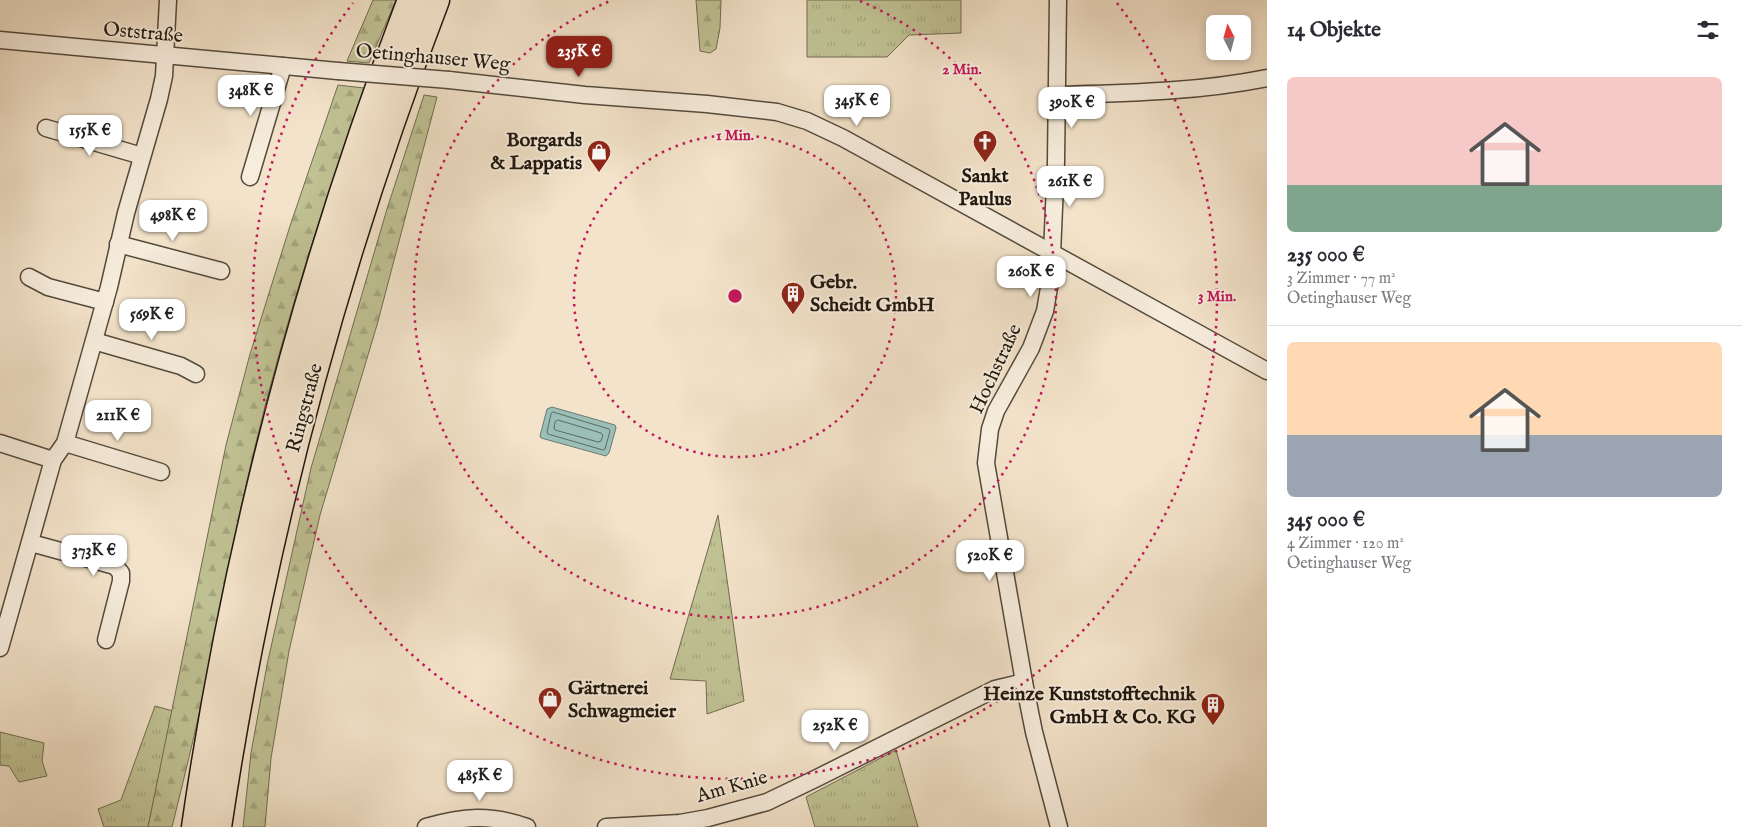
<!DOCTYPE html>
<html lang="de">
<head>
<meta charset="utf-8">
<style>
  :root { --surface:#fff; --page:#f7f7f7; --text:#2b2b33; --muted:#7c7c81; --line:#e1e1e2; --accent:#8f2418 }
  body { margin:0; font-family:"IM FELL English",serif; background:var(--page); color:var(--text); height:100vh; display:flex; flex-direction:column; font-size:19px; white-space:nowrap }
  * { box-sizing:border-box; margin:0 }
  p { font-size:16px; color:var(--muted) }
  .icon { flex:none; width:28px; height:28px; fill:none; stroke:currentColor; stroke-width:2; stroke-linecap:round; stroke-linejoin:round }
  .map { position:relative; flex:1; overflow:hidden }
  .sheet { display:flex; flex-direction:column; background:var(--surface); width:475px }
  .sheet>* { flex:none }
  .needle { width:32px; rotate:354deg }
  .fabs { position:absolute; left:1206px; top:15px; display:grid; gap:10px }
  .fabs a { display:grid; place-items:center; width:45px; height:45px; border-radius:8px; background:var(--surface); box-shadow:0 2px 8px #0003; font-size:25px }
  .price { position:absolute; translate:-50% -42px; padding:0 11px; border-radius:10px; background:#fff; color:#222; font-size:16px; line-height:32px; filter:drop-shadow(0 1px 2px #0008) }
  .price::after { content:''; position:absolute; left:50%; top:30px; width:15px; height:11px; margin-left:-8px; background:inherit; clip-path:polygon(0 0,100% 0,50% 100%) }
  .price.on { background:var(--accent); color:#fff }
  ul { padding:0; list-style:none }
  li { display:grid; align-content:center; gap:10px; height:265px; padding:0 20px }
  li+li { border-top:1px solid var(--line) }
  li span { display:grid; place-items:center; height:155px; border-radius:8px; color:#555 }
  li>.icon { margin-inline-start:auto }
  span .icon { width:90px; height:90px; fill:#fffc; stroke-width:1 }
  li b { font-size:21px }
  h2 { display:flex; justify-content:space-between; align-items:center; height:60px; padding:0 20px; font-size:21px }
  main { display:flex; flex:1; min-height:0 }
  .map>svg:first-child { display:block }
</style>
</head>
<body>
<main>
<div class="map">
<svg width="1267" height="827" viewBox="0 0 1267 827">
  <defs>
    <pattern id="grass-tufts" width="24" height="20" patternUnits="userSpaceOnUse" patternTransform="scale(1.25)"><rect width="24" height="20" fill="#c0c294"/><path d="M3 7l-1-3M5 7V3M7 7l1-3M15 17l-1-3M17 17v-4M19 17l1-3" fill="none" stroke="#a5a67e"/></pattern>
    <pattern id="forest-firs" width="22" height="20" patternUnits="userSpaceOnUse" patternTransform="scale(1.25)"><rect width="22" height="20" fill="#c0c294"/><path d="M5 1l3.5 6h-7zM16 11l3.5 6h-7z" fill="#a5a67e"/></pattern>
  </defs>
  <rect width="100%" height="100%" fill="#f3e3ca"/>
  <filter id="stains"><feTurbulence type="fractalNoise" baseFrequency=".004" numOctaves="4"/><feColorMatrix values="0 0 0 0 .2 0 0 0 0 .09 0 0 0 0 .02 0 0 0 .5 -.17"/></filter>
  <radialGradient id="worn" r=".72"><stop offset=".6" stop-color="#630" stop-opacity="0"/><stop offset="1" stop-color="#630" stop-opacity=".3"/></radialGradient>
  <g fill="url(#grass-tufts)" stroke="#706c51">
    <path d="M 807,0 L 961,0 L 961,33 L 909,35 L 887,57 L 807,57 Z"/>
    <path d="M 718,515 L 744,701 L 707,714 L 706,681 L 670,679 Z"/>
    <path d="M 155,706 L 173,711 L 148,827 L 104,827 L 98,809 L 121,800 Z"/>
    <path d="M 0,732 L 44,743 L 42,761 L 47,776 L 19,782 L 9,766 L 0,765 Z"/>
    <path d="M 896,750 L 918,827 L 815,827 L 806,797 Z"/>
  </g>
  <g fill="url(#forest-firs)" stroke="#706c51">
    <path d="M 373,0 L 396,0 L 369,63 L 347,61 Z"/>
    <path d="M 696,0 L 721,0 L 720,28 L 716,49 L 710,53 L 700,51 Z"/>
    <path d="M 338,85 L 364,88 C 319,217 277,348 247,481 C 234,535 225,590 214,644 C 202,705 187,766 172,827 L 148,827 L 226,445 L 250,354 L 290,226 Z"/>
    <path d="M 424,95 L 437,97 L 377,325 L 320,515 L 289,651 L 271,758 L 265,827 L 243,827 L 251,753 L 267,665 L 311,468 L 387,209 Z"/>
  </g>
  <path fill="#9bbeb6" stroke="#697b73" d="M 552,407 L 615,425 L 616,428 L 609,453 L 606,456 L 541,438 L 540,436 L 547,409 Z"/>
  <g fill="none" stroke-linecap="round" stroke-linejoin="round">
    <g stroke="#5d6a62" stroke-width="1">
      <path d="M 553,412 L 609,429 L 610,431 L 605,449 L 603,450 L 548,434 L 547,432 L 551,414 Z"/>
      <path d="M 558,420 L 601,433 L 603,435 L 601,441 L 598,442 L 555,430 L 554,428 L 555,422 Z"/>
    </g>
    <defs>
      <g id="minor">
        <path d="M 1058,0 L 1056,162 L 1051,276 L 1045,311 L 1031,348 L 996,411 L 990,429 L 986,463 L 1024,682 L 1034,732 L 1059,827"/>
        <path d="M 0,40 L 338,71"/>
        <path d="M 449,80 L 585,95 L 707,104 L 777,112 L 807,121 L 843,138 L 1267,371"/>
        <path d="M 1057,95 C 1129,93 1196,92 1267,78"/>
        <path d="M 46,128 L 142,156"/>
        <path d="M 250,177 L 283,66"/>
        <path d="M 118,244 L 221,271"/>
        <path d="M 29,277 L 48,287 L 105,302"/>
        <path d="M 94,341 L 181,366 L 196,374"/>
        <path d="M 0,443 L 53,460"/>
        <path d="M 65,443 L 161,472"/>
        <path d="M 31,543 L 115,566 L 121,573 L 121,581 L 106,640"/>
        <path d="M 0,648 L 53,460 L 65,443 L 109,287 L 126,213 L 159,99 L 164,76 L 168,0"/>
        <path d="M 426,827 C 464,816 490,814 527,827"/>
        <path d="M 606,827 L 680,823 L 708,818 L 767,802 L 815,779 L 995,689 L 1024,682"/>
      </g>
      <g id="trunk">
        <path d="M 195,827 C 236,545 309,266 411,0"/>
        <path d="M 218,827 C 260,545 334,266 436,0"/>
      </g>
    </defs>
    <use href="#minor" stroke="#544a3d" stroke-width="19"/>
    <use href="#trunk" stroke="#1f170e" stroke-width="29"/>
    <use href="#minor" stroke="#f7eddd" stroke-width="16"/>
    <use href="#trunk" stroke="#f3e3ca" stroke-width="26"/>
    <defs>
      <path id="minor-bridge" d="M 338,71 L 449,80"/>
    </defs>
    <use href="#minor-bridge" stroke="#544a3d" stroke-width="19" stroke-linecap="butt"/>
    <use href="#minor-bridge" stroke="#f7eddd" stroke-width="16"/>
  </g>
  <g fill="none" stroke="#c2185b" stroke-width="2.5" stroke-dasharray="2.5 5">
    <circle cx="735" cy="296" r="161"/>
    <path d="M860 1A321 321 0 1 1 610 1"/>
    <path d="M1117 3A482 482 0 1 1 353 3"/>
  </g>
  <defs>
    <symbol id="church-pin" viewBox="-11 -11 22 30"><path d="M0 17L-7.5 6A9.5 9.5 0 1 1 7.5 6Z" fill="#8f2418" stroke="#f7eddd"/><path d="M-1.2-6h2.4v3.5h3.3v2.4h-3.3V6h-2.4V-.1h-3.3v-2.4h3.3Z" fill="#fff"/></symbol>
    <symbol id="shop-pin" viewBox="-11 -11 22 30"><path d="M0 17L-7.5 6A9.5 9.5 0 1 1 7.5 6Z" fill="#8f2418" stroke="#f7eddd"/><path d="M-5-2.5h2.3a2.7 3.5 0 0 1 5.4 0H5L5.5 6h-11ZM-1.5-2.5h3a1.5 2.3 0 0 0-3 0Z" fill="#fff"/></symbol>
    <symbol id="building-pin" viewBox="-11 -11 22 30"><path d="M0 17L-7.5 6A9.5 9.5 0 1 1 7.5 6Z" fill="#8f2418" stroke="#f7eddd"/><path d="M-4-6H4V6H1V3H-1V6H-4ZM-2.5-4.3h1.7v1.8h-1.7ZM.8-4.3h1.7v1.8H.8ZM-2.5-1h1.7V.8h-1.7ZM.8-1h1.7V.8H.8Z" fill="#fff"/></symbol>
  </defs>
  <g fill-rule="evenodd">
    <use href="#church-pin" x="971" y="128" width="28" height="38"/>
    <use href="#shop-pin" x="585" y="138" width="28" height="38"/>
    <use href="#building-pin" x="779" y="280" width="28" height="38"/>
    <use href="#shop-pin" x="536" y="685" width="28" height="38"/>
    <use href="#building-pin" x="1199" y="691" width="28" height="38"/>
  </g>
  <g text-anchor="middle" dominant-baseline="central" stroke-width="4" stroke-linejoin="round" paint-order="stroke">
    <g font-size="20" fill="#1f170e" stroke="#f7eddd">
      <text transform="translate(143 33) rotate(5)">Oststraße</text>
      <text transform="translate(433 58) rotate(5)">Oetinghauser Weg</text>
      <text transform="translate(996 369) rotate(-65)">Hochstraße</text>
      <text transform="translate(305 408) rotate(-75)">Ringstraße</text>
      <text transform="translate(732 787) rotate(-16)">Am Knie</text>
    </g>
    <g font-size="20" font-weight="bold" fill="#1f170e" stroke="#f7eddd" text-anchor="end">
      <text x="582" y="140">Borgards<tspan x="582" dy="23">&amp; Lappatis</tspan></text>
      <text x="985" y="176" text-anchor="middle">Sankt<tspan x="985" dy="23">Paulus</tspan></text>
      <text x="810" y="282" text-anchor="start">Gebr.<tspan x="810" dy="23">Scheidt GmbH</tspan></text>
      <text x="568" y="688" text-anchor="start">Gärtnerei<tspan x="568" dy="23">Schwagmeier</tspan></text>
      <text x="1196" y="694">Heinze Kunststofftechnik<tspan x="1196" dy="23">GmbH &amp; Co. KG</tspan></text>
    </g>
  </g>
  <circle cx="735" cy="296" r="8" fill="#c2185b" stroke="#f7eddd" stroke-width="2.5"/>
  <g font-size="15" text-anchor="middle" font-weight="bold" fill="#c2185b" stroke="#f7eddd" stroke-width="4" stroke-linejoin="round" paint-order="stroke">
    <text x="962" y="74">2 Min.</text>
    <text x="735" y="140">1 Min.</text>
    <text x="1217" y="301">3 Min.</text>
  </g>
  <rect width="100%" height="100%" filter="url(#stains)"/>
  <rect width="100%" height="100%" fill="url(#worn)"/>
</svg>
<div class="fabs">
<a><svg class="needle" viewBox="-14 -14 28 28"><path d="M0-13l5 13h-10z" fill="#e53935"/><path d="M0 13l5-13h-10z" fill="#7c7c81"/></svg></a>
</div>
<b class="price on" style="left:579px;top:78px">235K €</b>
<b class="price" style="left:251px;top:117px">348K €</b>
<b class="price" style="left:857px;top:127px">345K €</b>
<b class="price" style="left:1072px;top:129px">390K €</b>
<b class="price" style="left:90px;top:157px">155K €</b>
<b class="price" style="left:1070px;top:208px">261K €</b>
<b class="price" style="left:173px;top:242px">498K €</b>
<b class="price" style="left:1031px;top:298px">260K €</b>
<b class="price" style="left:152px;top:341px">569K €</b>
<b class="price" style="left:118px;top:442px">211K €</b>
<b class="price" style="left:94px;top:577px">373K €</b>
<b class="price" style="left:990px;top:582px">520K €</b>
<b class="price" style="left:835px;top:752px">252K €</b>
<b class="price" style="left:480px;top:802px">485K €</b>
</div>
<section class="sheet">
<h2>14 Objekte<svg class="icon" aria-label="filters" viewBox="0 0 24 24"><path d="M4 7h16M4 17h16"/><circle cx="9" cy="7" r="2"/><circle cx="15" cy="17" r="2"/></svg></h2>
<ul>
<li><span style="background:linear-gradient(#f6c9c9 70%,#7fa58c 0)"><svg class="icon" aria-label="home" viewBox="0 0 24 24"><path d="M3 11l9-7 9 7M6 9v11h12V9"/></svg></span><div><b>235 000 €</b><p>3 Zimmer · 77 m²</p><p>Oetinghauser Weg</p></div></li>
<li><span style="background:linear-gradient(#ffd9b3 60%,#9aa5b1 0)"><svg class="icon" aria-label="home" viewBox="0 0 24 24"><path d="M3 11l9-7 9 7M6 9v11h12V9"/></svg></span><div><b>345 000 €</b><p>4 Zimmer · 120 m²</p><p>Oetinghauser Weg</p></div></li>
</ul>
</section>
</main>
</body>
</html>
